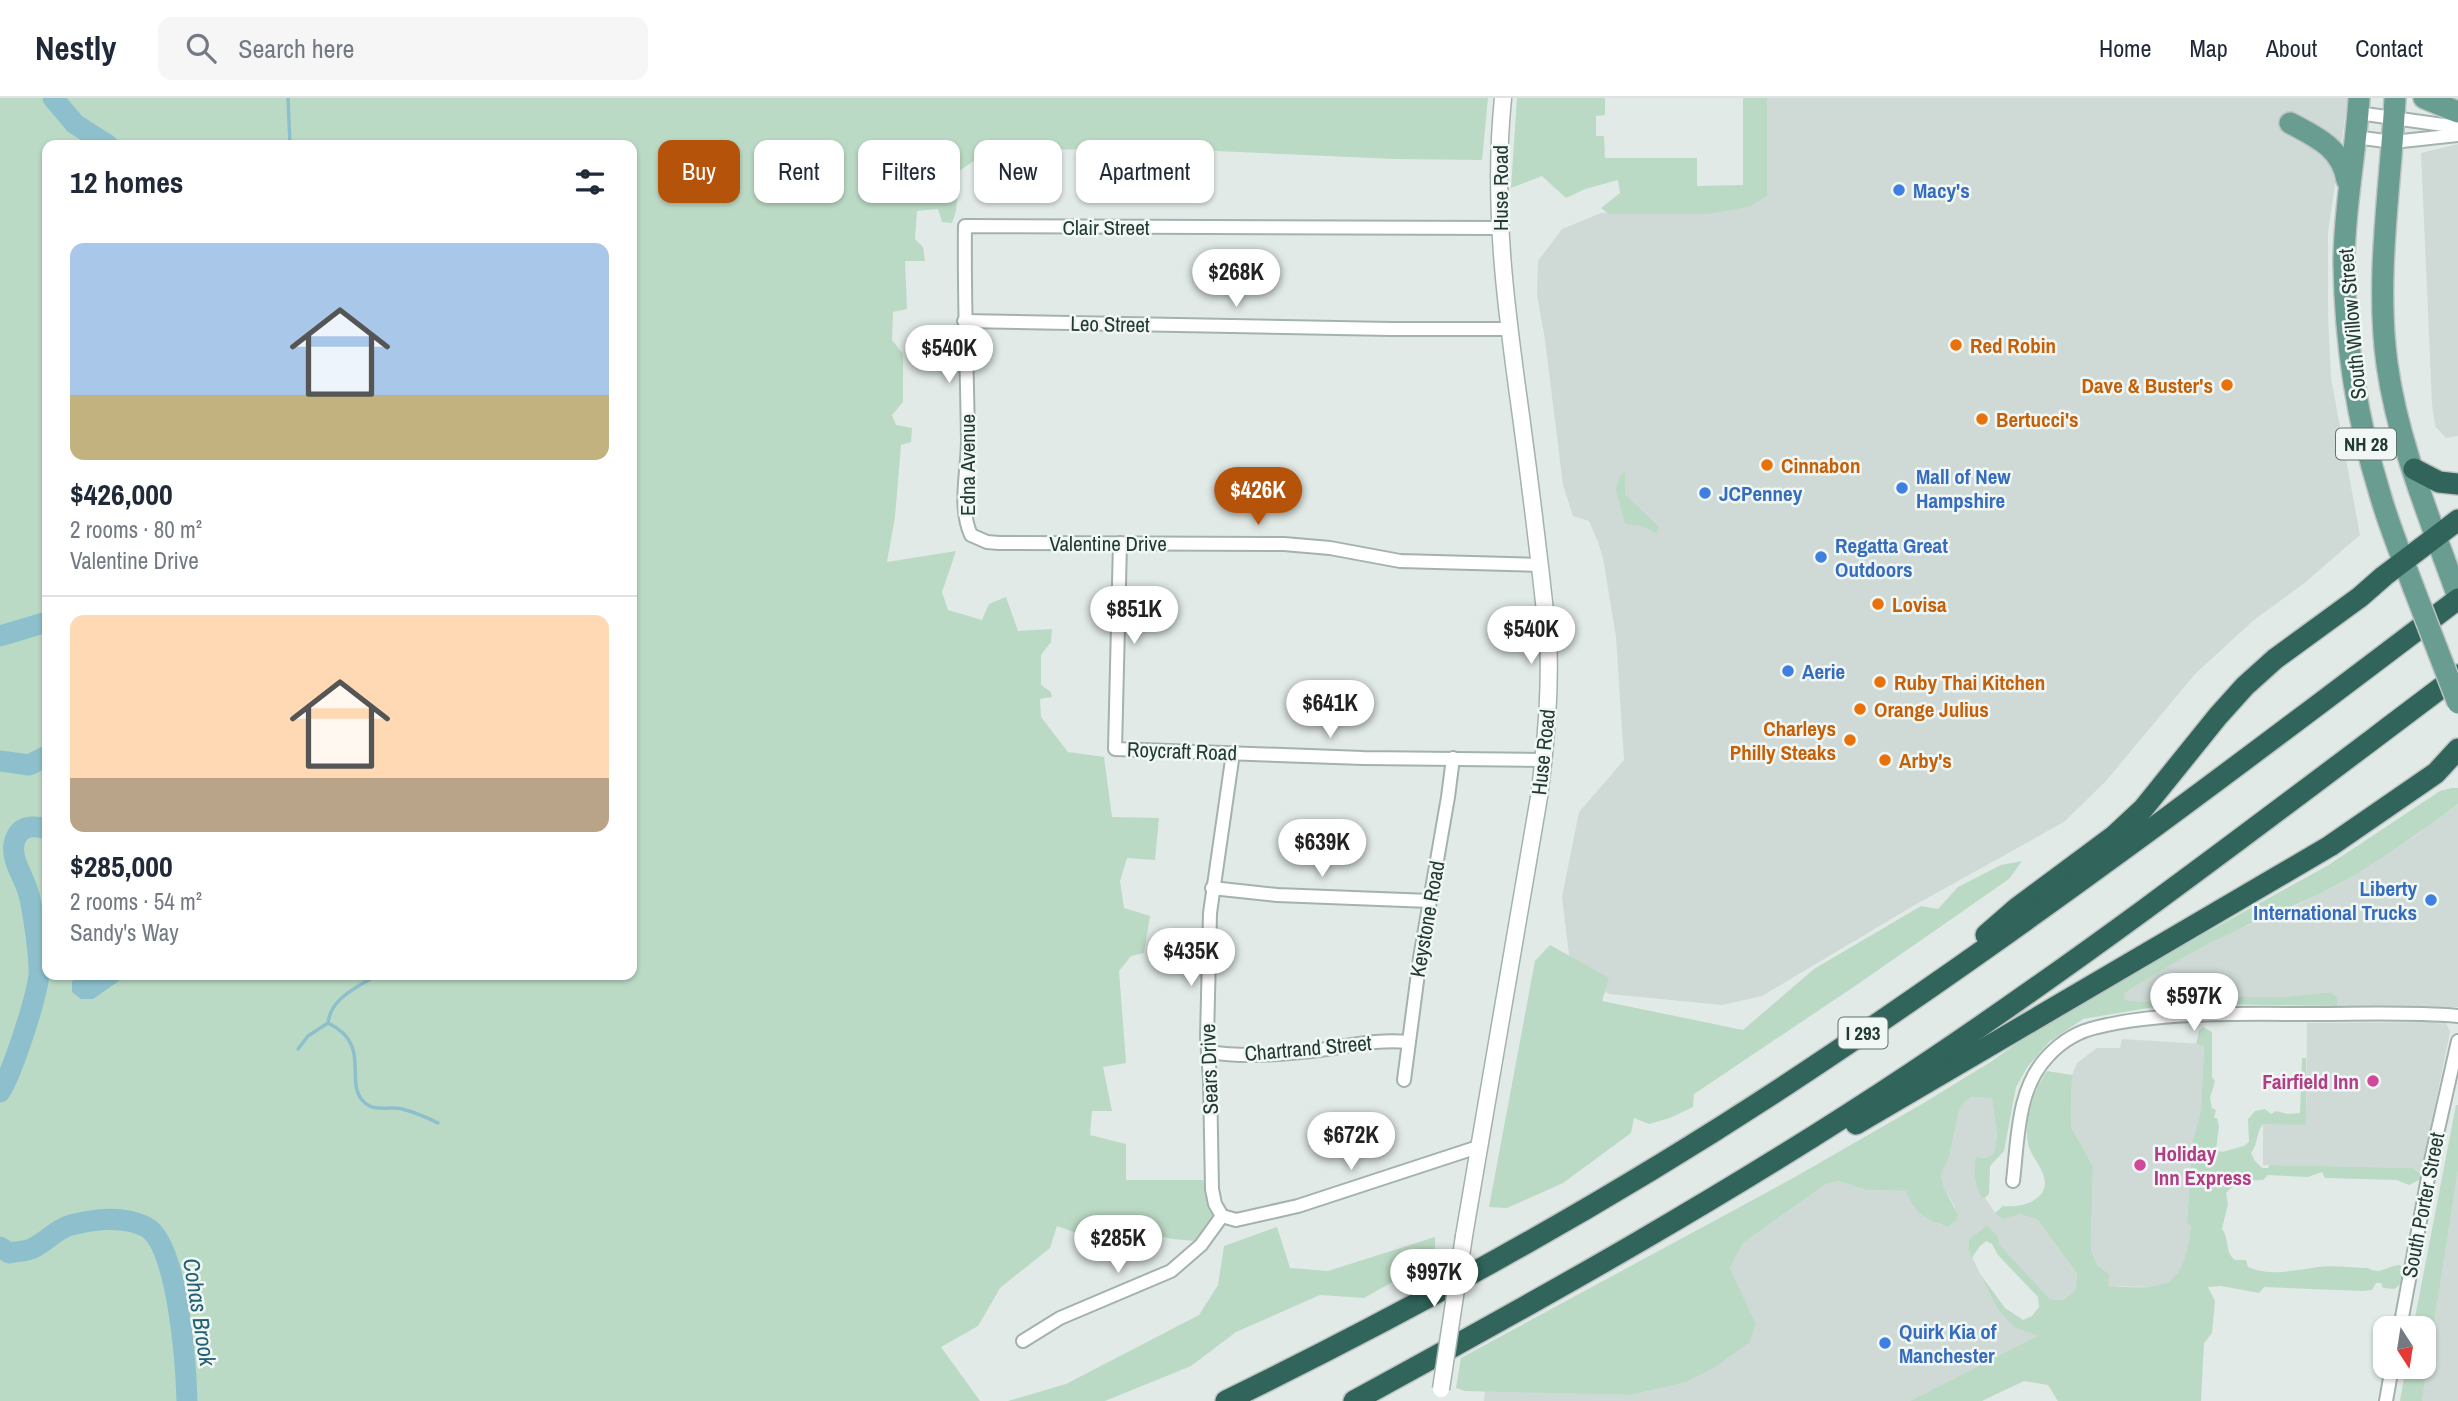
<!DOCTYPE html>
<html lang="en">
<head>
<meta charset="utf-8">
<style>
  :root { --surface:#fff; --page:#f6f6f7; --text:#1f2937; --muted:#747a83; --line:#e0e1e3; --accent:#b45309 }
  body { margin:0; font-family:"Archivo Narrow",sans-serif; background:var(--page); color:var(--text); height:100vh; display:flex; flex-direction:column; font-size:26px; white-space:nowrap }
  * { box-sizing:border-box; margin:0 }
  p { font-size:23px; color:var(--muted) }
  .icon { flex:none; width:38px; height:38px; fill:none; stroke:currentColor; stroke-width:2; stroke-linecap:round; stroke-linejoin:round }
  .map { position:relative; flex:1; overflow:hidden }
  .side { position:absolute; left:42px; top:42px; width:595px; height:840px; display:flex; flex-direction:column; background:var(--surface); border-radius:14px; box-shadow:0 2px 5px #0004 }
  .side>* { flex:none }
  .guide { position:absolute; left:658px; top:42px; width:665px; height:63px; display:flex; gap:14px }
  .needle { width:46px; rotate:168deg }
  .buttons { position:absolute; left:2373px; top:1218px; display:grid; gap:14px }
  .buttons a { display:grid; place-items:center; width:63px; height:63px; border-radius:14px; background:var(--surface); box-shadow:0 2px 5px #0004; font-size:35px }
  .price { position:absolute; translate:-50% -60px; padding:0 16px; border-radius:24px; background:#fff; color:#222; font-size:23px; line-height:46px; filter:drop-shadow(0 2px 4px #0008) }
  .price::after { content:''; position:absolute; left:50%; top:42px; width:21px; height:16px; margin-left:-10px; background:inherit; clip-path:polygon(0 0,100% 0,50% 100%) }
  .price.selected { background:var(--accent); color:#fff }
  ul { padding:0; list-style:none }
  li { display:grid; align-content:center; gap:14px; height:371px; padding:0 28px }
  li+li { border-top:2px solid var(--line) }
  li span { display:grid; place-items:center; height:217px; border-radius:14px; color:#555 }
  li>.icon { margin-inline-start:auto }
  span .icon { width:126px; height:126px; fill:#fffc; stroke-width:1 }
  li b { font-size:30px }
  h2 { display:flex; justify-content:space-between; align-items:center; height:84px; padding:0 28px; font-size:30px }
  .chip { padding:0 24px; border-radius:14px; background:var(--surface); box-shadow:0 2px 5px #0004; font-size:24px; line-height:63px }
  .chip.selected { background:var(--accent); color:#fff }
  header { display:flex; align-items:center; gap:42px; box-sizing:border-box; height:98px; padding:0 35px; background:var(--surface); border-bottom:2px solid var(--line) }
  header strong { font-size:33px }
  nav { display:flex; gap:38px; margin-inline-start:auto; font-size:24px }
  .search { width:490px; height:63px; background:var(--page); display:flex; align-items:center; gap:18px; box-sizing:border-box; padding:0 24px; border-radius:14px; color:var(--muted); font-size:26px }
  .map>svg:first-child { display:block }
</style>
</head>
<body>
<header>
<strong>Nestly</strong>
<div class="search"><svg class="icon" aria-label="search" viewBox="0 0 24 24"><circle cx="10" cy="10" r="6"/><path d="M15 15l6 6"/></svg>Search here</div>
<nav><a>Home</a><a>Map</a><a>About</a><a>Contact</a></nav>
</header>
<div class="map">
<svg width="2458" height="1303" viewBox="0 0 2458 1303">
  <rect width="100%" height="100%" fill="#e1eae6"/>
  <g fill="#cfdad6">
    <path d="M 1755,0 L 2348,0 L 2328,134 L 2328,217 L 2331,280 L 2360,437 L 2302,487 L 2255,521 L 2195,576 L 2106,683 L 2064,724 L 1913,808 L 1762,898 L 1722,907 L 1609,896 L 1571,873 L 1562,799 L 1579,714 L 1624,662 L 1616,539 L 1603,460 L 1598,444 L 1589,423 L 1573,418 L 1563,387 L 1545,242 L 1537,197 L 1538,163 L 1562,131 L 1601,115 L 1721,108 L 1756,97 Z"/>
    <path d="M 2458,46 L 2458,338 L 2446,340 L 2435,328 L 2432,306 L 2421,55 Z"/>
    <path d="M 2458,706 L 2458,909 L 2337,908 L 2337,899 L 2331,894 L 2283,899 L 2192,899 L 2141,904 L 2124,902 L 2124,896 L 2165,869 L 2232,834 L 2293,809 L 2334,789 L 2412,740 Z"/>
    <path d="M 2446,924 L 2450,934 L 2421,1076 L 2413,1070 L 2263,1067 L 2263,1026 L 2306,1026 L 2307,925 Z"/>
    <path d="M 2122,941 L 2204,946 L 2201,1014 L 2192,1046 L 2187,1124 L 2191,1128 L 2188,1156 L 2178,1178 L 2157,1189 L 2108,1188 L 2091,1152 L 2093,1068 L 2071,1029 L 2072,977 L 2077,965 L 2097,950 L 2120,950 Z"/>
    <path d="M 1985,998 L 1992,1000 L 1997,1038 L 1994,1056 L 1986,1060 L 1976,1059 L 1981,1098 L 1985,1100 L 1996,1116 L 2020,1116 L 2038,1122 L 2079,1179 L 2076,1192 L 2063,1202 L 2050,1201 L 1999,1146 L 1987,1127 L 1969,1141 L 1968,1151 L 1997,1210 L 2039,1238 L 1910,1303 L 1484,1303 L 1485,1293 L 1631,1297 L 1684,1285 L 1756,1226 L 1730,1170 L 1743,1145 L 1826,1086 L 1839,1083 L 1866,1092 L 1906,1093 L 1939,1126 L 1948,1129 L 1956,1123 L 1955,1109 L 1944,1090 L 1941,1077 L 1949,1060 L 1959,1013 L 1964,1003 L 1972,999 Z"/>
    <path d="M 2458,1072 L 2458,1303 L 2422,1303 Z"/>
  </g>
  <g fill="#bbdac5" fill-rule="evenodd">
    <path d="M 0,0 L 1488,0 L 1482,62 L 1396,61 L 1172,51 L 990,52 L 959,73 L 956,113 L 952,125 L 942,124 L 938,111 L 917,113 L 915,141 L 923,149 L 925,163 L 905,163 L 907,211 L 893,214 L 892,242 L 903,256 L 903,304 L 892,317 L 896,327 L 912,330 L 911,344 L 901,347 L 895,419 L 887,464 L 956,453 L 942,494 L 948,512 L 982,522 L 989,506 L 1006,499 L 1018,533 L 1052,531 L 1051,544 L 1041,557 L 1041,587 L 1051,594 L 1052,599 L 1040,601 L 1041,619 L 1068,654 L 1104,659 L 1112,719 L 1159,720 L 1155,762 L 1127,760 L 1120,783 L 1124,810 L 1150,818 L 1144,855 L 1131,858 L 1119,873 L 1126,965 L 1103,969 L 1112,1013 L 1092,1013 L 1090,1037 L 1126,1046 L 1126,1082 L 1203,1082 L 1214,1118 L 1195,1143 L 1172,1141 L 1140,1133 L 1091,1140 L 1057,1128 L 1050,1150 L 1000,1190 L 978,1228 L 941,1249 L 980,1303 L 0,1303 ZM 47,47 L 632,47 L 632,877 L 47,877 Z"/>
    <path d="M 1517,0 L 1605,0 L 1605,17 L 1596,18 L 1596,38 L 1604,38 L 1605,60 L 1697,60 L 1697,88 L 1743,87 L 1743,0 L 1767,0 L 1767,98 L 1748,109 L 1708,116 L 1609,116 L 1601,110 L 1620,95 L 1618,82 L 1585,91 L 1566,100 L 1542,78 L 1511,90 Z"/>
    <path d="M 1625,375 L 1625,396 L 1659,429 L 1656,435 L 1641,428 L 1625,426 L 1616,392 L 1620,377 Z"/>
    <path d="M 2452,690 L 2458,690 L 2458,706 C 2418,736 2377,765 2333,789 C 2300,807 2264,818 2231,835 C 2193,853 2158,873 2124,896 L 2125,902 L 2141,904 L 2193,899 L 2283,899 L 2331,894 L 2337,899 L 2337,908 L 2200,906 L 2148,910 L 2083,921 L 2049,944 L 2028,968 L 2016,989 L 2004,1053 L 1990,1068 L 1989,1096 L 1985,1100 L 1981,1099 C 1975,1085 1973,1074 1976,1059 L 1986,1060 L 1994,1055 L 1997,1038 L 1992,1000 L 1972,999 L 1964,1004 L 1959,1013 L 1949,1060 L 1941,1077 L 1944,1090 L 1958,1117 L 1956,1123 L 1948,1129 C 1924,1120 1916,1117 1906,1093 L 1866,1092 L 1839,1083 L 1826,1086 L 1743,1145 L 1730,1170 L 1756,1226 L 1749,1245 L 1715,1269 L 1684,1285 L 1631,1297 L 1465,1293 L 1456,1290 L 1461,1260 L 1795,1079 L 1922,1006 L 1992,963 L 2055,918 L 2327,768 L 2440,693 Z"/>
    <path d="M 2022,763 L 2009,781 L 1858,886 L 1694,996 L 1693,1009 L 1670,1020 L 1649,1026 L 1634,1020 L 1631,1035 L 1563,1085 L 1507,1110 L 1489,1109 L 1535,863 L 1550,847 L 1609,880 L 1602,903 L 1743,932 L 1814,871 L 1921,808 L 1938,811 L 1958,789 L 2001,767 Z"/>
    <path d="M 2203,929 L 2212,934 L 2212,979 L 2215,983 L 2210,1000 L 2212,1010 L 2216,1012 L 2214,1020 L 2217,1020 L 2219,1028 L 2216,1052 L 2222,1054 L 2244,1048 L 2249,1044 L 2248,1021 L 2255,1013 L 2265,1011 L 2271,1016 L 2276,1013 L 2288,1016 L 2300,1015 L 2302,960 L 2306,960 L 2306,1027 L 2263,1026 C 2256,1035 2258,1046 2251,1055 L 2255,1063 L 2262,1070 L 2268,1070 L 2270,1067 L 2413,1070 L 2421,1076 L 2421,1081 L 2409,1087 L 2397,1082 L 2325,1080 L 2322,1074 L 2308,1079 L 2268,1077 L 2263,1082 L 2238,1083 L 2226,1095 L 2228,1106 L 2222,1131 C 2230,1141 2224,1153 2235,1162 L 2246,1162 L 2248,1169 C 2270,1179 2295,1172 2318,1169 C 2334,1167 2352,1170 2368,1170 C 2380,1178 2388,1167 2400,1167 L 2403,1170 L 2402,1185 L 2394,1191 L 2383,1190 L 2381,1185 L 2376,1185 L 2372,1192 L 2363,1193 L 2264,1189 L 2259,1195 L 2221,1188 L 2208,1189 L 2215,1203 L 2212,1235 L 2204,1245 L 2201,1303 L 2058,1303 L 2048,1287 L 2024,1283 L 1982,1303 L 1910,1303 L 2038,1238 L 2014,1229 L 1997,1210 L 1980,1176 L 2005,1210 L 2023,1222 L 2032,1218 L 2039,1209 L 2038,1199 L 1998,1157 L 1992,1146 L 1986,1143 L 1979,1149 L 1972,1160 L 1968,1151 L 1969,1141 L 1987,1127 L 1998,1139 L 1999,1146 L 2050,1201 L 2063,1202 L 2076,1192 L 2077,1176 L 2038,1122 L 2020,1116 L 2003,1121 L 1995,1115 L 2003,1108 C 2020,1110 2050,1103 2044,1079 C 2041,1067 2030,1057 2028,1045 C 2024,1022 2034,991 2047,973 L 2072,977 L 2071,1029 L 2093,1068 L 2091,1152 L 2098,1168 L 2109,1176 L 2108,1188 C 2166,1192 2184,1191 2191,1128 L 2187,1125 L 2192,1046 L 2201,1013 L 2204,947 L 2196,946 L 2199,933 Z"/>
    <path d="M 2456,1007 L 2458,1007 L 2458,1072 L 2422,1303 L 2400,1303 L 2406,1269 L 2424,1269 L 2424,1230 L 2413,1230 Z"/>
    <path d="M 1277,1129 L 1290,1170 L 1328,1173 L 1435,1139 L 1435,1160 L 1364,1200 L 1320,1197 L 1236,1234 L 1191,1268 L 1105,1303 L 1008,1303 L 1066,1286 L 1199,1217 L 1218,1187 L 1224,1148 Z"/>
  </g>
  <path fill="#8dc0cc" d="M 77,877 L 117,877 L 119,883 L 93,901 L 81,901 L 72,894 L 72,884 Z"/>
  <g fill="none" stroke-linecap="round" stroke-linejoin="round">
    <g stroke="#8dc0cc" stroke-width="3.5">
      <path d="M 288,0 L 290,47"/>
      <path d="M 376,877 C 358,890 331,899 328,925 C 374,947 342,985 365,1005 C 375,1014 390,1008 402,1011 C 414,1014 426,1019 438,1025"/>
      <path d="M 298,951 L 308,938 L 328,925"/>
    </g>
    <g stroke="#8dc0cc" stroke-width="21">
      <path d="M 53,0 L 75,26 L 108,47"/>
      <path d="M 0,538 L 47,524"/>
      <path d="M 0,663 L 29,667 L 47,658"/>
      <path d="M 0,994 C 13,973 36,902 39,877 C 40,862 33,812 29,797 C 25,779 11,764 14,746 C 18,727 32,727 47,731"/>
      <path d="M 0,1149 L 9,1155 C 17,1153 28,1154 35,1149 C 47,1143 58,1130 71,1127 C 95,1121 123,1117 146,1129 C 178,1145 186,1268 187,1303"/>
    </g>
    <defs>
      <g id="minor">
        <path d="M 2358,15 L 2458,29"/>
        <path d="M 2355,39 L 2393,44 L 2458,37"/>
        <path d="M 1499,130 L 965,128 C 964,200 967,271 968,342 C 968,373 958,408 971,437 L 987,444 L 999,445 L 1284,446 L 1330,450 L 1400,463 L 1540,467"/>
        <path d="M 964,223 L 1391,231 L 1508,231"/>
        <path d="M 1120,445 L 1115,651 L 1363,660 L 1544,662"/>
        <path d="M 1212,790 L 1277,797 L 1430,803"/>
        <path d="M 1208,954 C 1247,960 1289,956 1327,951 C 1354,947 1381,941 1408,944"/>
        <path d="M 1404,982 L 1420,860 L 1448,699 L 1453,660"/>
        <path d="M 2013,1083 C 2018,1041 2017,990 2048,958 C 2061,944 2079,933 2098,929 C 2164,913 2246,916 2315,916 C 2362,916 2410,914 2458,918"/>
        <path d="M 1222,1118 L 1215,1106 L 1212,1091 L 1210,981 L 1207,940 L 1210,815 L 1233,655"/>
        <path d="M 1222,1118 L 1236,1122 L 1298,1108 L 1478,1049"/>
        <path d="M 2400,1230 L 2432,1058 L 2458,943"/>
        <path d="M 1023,1243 L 1060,1220 L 1171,1173 L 1201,1147 L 1222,1118"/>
        <path d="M 2386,1303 L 2392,1269"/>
      </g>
      <path id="tertiary" d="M 1464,1138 L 1539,699 C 1546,646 1551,594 1548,540 C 1540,466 1531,392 1521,318 C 1506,211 1492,108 1503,0"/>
      <g id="primary">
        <path d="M 2359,0 C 2356,55 2344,109 2344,165 C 2345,242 2357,322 2380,396 C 2389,428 2402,459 2414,491"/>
        <path d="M 2395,0 C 2391,87 2375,179 2387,266 C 2398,346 2431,423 2458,499"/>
        <path d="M 2424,0 L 2458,14"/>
        <path d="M 2290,25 C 2316,39 2341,49 2347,82"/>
      </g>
      <g id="motorway">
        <path d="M 2414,371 L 2439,384 L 2458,386"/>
        <path d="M 1986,837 L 2017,810 L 2114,738 L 2143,711 L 2218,618 L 2245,588 L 2275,561 L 2360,499 L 2384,478 L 2458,422"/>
        <path d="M 1856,1026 L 2330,748 L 2436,675 L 2458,651"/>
        <path d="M 1226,1303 C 1418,1209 1608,1104 1786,987 C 2017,835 2238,668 2458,501"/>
        <path d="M 1354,1303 C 1543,1200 1731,1095 1910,976 C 2098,851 2277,713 2458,577"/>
      </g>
    </defs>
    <use href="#minor" stroke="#a4b2ad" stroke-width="16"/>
    <use href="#tertiary" stroke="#a4b2ad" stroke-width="19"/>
    <use href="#primary" stroke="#bdc4c2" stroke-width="24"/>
    <use href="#motorway" stroke="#bdc4c2" stroke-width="24"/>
    <use href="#minor" stroke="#fff" stroke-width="12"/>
    <use href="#tertiary" stroke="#fff" stroke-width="16"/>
    <use href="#primary" stroke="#699d91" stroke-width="21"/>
    <use href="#motorway" stroke="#31645b" stroke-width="21"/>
    <defs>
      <path id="tertiary-bridge" d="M 1441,1291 L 1464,1138"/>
      <path id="primary-bridge" d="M 2414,491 L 2458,605"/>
    </defs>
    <use href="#tertiary-bridge" stroke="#a4b2ad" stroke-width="19" stroke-linecap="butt"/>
    <use href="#primary-bridge" stroke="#bdc4c2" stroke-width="24" stroke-linecap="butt"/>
    <use href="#tertiary-bridge" stroke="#fff" stroke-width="16"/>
    <use href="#primary-bridge" stroke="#699d91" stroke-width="21"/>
  </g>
  <g fill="#3f7fe0" stroke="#f1f7f4" stroke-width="2.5">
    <circle cx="1899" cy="92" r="7"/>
    <circle cx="1902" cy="390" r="7"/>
    <circle cx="1705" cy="395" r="7"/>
    <circle cx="1821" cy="459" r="7"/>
    <circle cx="1788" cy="573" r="7"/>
    <circle cx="2431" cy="802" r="7"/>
    <circle cx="1885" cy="1245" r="7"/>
  </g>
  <g fill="#e8710a" stroke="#f1f7f4" stroke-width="2.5">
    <circle cx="1956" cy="247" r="7"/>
    <circle cx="2227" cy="287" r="7"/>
    <circle cx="1982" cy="321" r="7"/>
    <circle cx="1767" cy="367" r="7"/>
    <circle cx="1878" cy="506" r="7"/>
    <circle cx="1880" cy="584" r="7"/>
    <circle cx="1860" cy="611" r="7"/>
    <circle cx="1850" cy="642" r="7"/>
    <circle cx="1885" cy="662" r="7"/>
  </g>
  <g fill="#d1479c" stroke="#f1f7f4" stroke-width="2.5">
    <circle cx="2373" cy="983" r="7"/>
    <circle cx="2140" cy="1067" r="7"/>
  </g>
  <g text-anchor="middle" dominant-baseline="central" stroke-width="5" stroke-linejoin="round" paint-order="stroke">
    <g fill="#f1f7f4" stroke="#61736e" stroke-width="2">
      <rect x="2336" y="330.5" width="60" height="31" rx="5"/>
      <rect x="1838.5" y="919.5" width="49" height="31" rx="5"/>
    </g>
    <g font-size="19" font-weight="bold" fill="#233a34">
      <text x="2366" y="346">NH 28</text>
      <text x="1863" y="935">I 293</text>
    </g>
    <g font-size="21" fill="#233a34" stroke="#f1f7f4">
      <text transform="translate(1500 90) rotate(-90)">Huse Road</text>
      <text x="1106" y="129">Clair Street</text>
      <text transform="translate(1110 226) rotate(1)">Leo Street</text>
      <text transform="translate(2352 226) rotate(-95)">South Willow Street</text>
      <text transform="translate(967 367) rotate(-90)">Edna Avenue</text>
      <text x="1108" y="445">Valentine Drive</text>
      <text transform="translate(1182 653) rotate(2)">Roycraft Road</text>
      <text transform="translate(1543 654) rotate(-84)">Huse Road</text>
      <text transform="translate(1427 821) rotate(-80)">Keystone Road</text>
      <text transform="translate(1308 950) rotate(-5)">Chartrand Street</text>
      <text transform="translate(1209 971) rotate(-92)">Sears Drive</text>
      <text transform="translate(2423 1107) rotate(-79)">South Porter Street</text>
    </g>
    <g font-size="21" font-weight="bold" fill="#366cbe" stroke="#f1f7f4" text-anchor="start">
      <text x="1913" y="92">Macy's</text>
      <text x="1916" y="378">Mall of New<tspan x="1916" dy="24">Hampshire</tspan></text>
      <text x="1719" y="395">JCPenney</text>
      <text x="1835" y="447">Regatta Great<tspan x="1835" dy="24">Outdoors</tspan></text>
      <text x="1802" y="573">Aerie</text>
      <text x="2417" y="790" text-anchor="end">Liberty<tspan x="2417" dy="24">International Trucks</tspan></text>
      <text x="1899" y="1233">Quirk Kia of<tspan x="1899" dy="24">Manchester</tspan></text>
    </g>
    <g font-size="21" font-weight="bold" fill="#c56008" stroke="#f1f7f4" text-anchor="start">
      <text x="1970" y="247">Red Robin</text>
      <text x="2213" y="287" text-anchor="end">Dave &amp; Buster's</text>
      <text x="1996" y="321">Bertucci's</text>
      <text x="1781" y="367">Cinnabon</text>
      <text x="1892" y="506">Lovisa</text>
      <text x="1894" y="584">Ruby Thai Kitchen</text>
      <text x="1874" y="611">Orange Julius</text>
      <text x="1836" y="630" text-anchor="end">Charleys<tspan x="1836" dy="24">Philly Steaks</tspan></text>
      <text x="1899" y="662">Arby's</text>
    </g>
    <g font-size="21" font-weight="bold" fill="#b23c85" stroke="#f1f7f4" text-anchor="end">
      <text x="2359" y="983">Fairfield Inn</text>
      <text x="2154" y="1055" text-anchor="start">Holiday<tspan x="2154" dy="24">Inn Express</tspan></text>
    </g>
    <g font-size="23" font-style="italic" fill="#226171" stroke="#f1f7f4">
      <text transform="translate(200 1214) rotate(81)">Cohas Brook</text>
    </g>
  </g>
</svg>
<div class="buttons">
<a><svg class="needle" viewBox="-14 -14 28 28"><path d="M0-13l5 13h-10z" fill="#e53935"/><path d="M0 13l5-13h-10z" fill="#747a83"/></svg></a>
</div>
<b class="price" style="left:1236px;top:211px">$268K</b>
<b class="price" style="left:949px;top:287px">$540K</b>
<b class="price selected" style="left:1258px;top:429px">$426K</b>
<b class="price" style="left:1134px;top:548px">$851K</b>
<b class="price" style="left:1531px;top:568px">$540K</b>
<b class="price" style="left:1330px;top:642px">$641K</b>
<b class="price" style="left:1322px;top:781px">$639K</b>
<b class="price" style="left:1191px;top:890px">$435K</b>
<b class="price" style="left:2194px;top:935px">$597K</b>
<b class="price" style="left:1351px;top:1074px">$672K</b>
<b class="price" style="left:1118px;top:1177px">$285K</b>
<b class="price" style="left:1434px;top:1211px">$997K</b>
<div class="guide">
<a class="chip selected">Buy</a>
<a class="chip">Rent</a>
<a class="chip">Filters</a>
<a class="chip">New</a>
<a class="chip">Apartment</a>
</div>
<section class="side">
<h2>12 homes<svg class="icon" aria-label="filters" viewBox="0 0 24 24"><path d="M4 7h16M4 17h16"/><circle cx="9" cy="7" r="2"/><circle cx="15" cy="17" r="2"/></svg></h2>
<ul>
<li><span style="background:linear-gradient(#a9c7e8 70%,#c2b280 0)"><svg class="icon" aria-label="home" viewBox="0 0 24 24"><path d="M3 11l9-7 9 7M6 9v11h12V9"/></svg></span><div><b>$426,000</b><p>2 rooms · 80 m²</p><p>Valentine Drive</p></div></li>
<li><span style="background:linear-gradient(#ffd9b3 75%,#b9a48a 0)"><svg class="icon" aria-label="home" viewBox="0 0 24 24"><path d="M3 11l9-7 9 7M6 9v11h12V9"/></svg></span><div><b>$285,000</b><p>2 rooms · 54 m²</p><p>Sandy's Way</p></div></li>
</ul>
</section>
</div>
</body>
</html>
